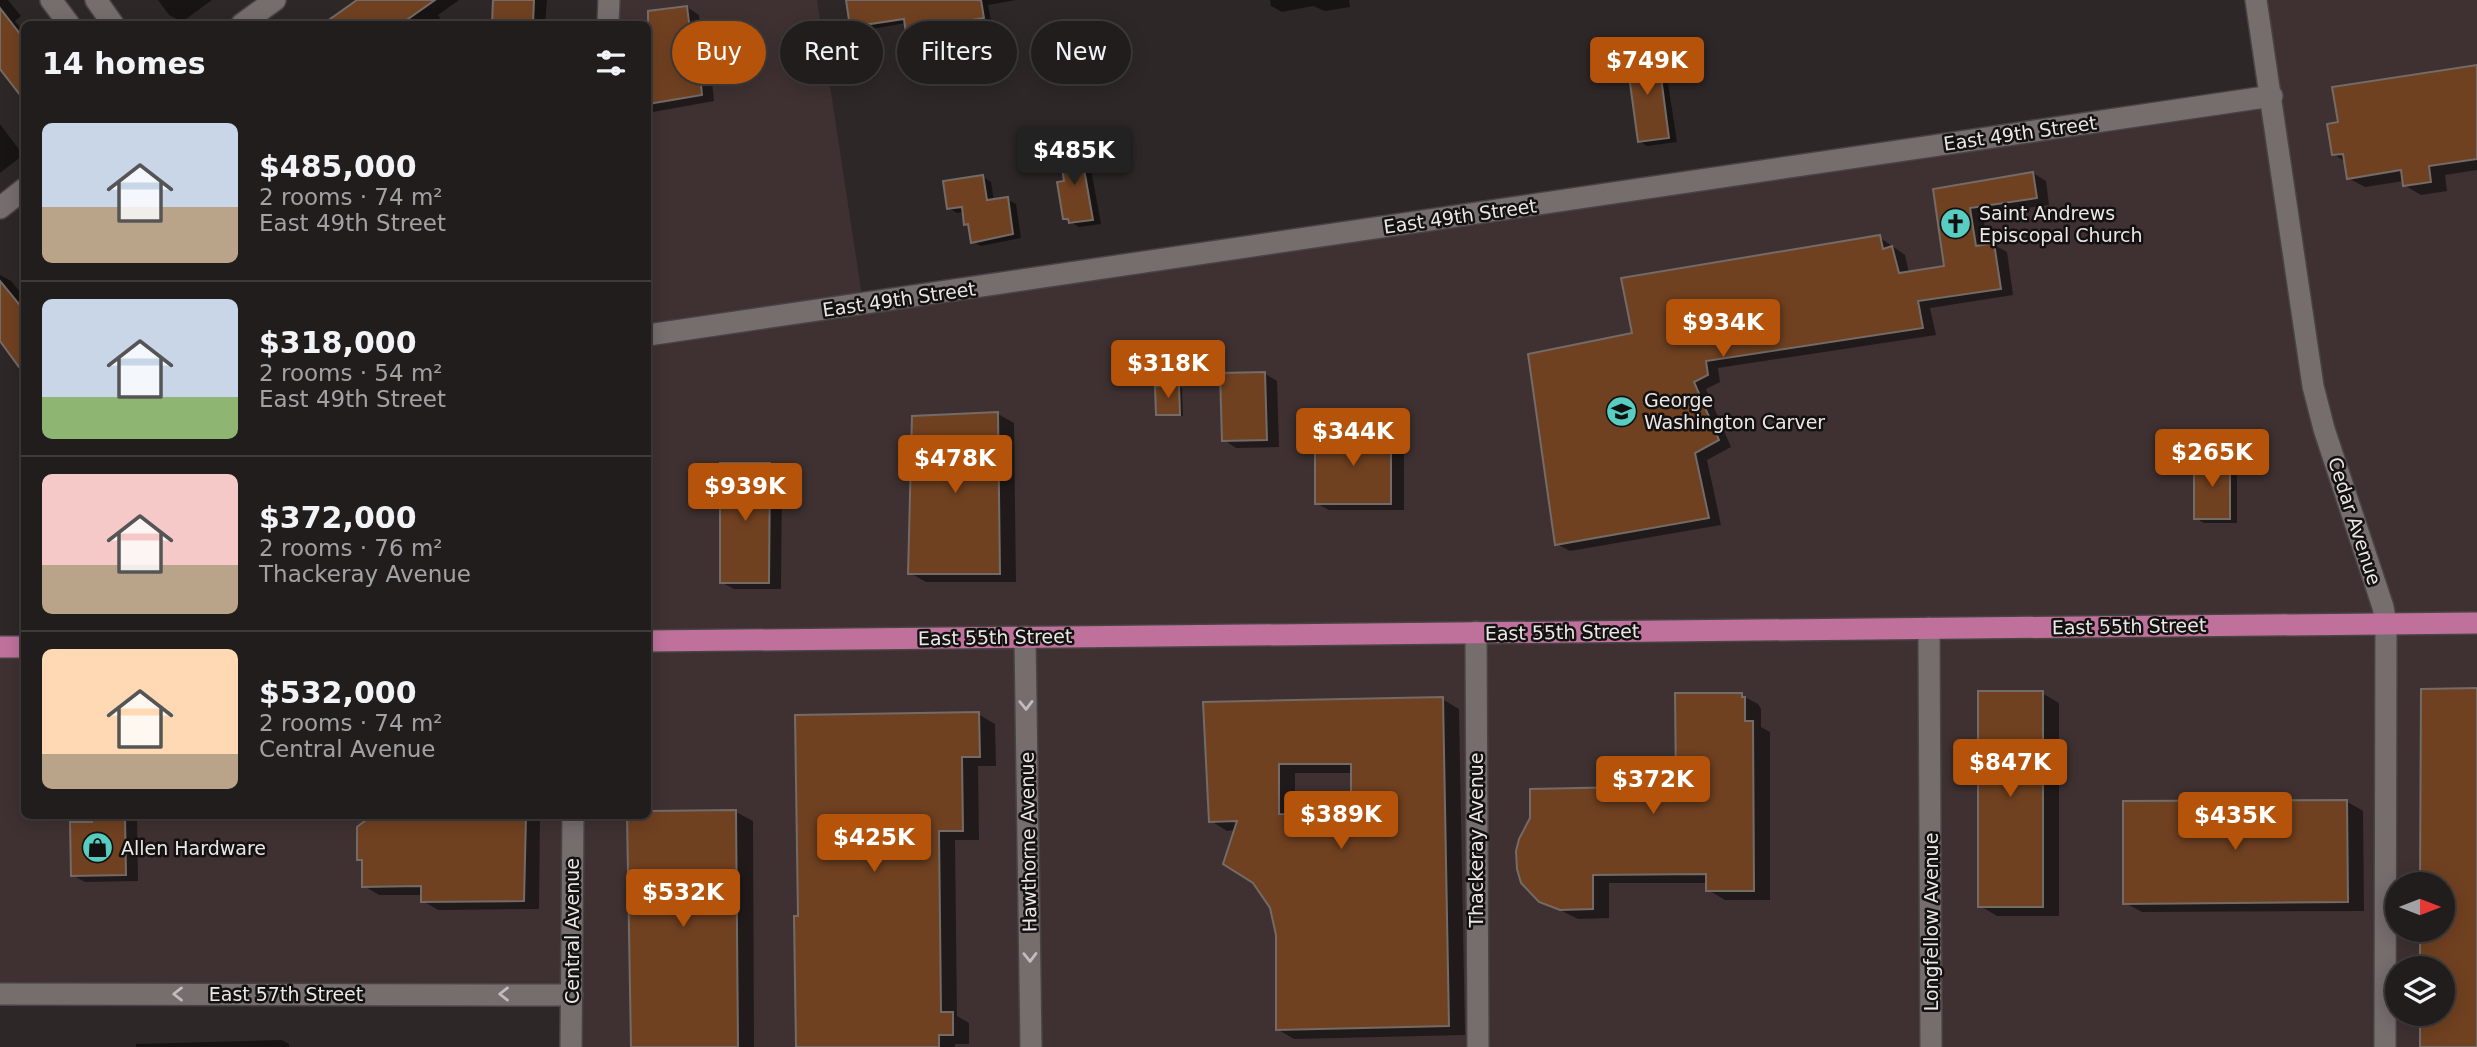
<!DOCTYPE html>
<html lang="en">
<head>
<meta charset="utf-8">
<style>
  :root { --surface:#221d1d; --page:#2e2a2a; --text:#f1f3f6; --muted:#a2a2a4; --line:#3f3b3b; --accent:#b45309 }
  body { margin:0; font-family:"DejaVu Sans",sans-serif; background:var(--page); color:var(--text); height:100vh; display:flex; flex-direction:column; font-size:26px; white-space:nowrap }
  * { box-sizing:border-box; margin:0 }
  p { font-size:23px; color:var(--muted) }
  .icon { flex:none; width:38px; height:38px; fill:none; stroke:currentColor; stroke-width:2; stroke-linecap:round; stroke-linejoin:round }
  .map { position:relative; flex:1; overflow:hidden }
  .drawer { position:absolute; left:21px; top:21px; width:630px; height:798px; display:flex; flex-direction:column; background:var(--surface); border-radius:10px; box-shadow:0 4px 18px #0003,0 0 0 2px var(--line) }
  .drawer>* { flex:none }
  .top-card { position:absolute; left:672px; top:21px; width:665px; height:63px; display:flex; gap:14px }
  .needle { width:46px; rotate:90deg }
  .controls { position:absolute; left:2385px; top:872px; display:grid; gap:14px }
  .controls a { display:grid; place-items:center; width:70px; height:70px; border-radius:50%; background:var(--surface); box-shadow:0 4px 18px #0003,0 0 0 2px var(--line); font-size:35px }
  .price { position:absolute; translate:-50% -60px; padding:0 16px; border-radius:7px; background:var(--accent); color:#fff; font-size:23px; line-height:46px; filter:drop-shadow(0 2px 4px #0008) }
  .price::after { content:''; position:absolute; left:50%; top:42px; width:21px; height:16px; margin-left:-10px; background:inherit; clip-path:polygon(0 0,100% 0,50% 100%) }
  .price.active { background:#222; color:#fff }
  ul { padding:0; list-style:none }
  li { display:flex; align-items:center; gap:21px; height:175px; padding:0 21px }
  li+li { border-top:2px solid var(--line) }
  li span { display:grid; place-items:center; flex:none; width:196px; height:140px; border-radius:10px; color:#555 }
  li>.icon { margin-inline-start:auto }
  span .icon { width:84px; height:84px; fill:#fffc; stroke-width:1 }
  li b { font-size:30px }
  h2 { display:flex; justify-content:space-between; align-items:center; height:84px; padding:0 21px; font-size:30px }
  .pill { padding:0 24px; border-radius:32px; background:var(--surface); box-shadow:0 4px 18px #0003,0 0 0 2px var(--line); font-size:24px; line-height:63px }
  .pill.active { background:var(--accent); color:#fff }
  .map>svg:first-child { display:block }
</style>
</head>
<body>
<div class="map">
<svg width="2477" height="1047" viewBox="0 0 2477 1047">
  <rect width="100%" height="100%" fill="#2e2727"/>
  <path fill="#3f3131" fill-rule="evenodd" d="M 609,0 L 817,0 L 863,303 L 2271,97 L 2256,0 L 2477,0 L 2477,1047 L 571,1047 L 572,995 L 0,994 L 0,647 L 24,647 L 24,816 L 648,816 L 648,24 L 608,24 ZM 2398,884 L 2443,884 L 2443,929 L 2398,929 ZM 2398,968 L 2443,968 L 2443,1013 L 2398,1013 Z"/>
  <g fill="#0007" fill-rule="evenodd">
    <path d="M 0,0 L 8,0 L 21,16 L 15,21 L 24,32 L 24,97 L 0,66 Z"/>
    <path d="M 158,0 L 212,0 L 182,22 L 169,15 Z"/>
    <path d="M 361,0 L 459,0 L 438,15 L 440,18 L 432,24 L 328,24 Z"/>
    <path d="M 495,0 L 547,0 L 545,24 L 493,24 Z"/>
    <path d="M 848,0 L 1016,0 L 988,5 L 991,21 L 972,25 L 973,32 L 940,38 L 942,57 L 918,60 L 910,55 L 906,23 L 860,31 L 852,26 Z"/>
    <path d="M 1270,0 L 1349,0 L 1350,7 L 1325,11 L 1313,6 L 1282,12 L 1271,6 Z"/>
    <path d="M 687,7 L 699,15 L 705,60 L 710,63 L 714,101 L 653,112 L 648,108 L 647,13 Z"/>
    <path d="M 1651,49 L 1659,54 L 1663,80 L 1668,83 L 1677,142 L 1647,146 L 1639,141 Z"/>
    <path d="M 869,53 L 872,55 L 875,78 L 851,81 L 847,79 Z"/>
    <path d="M 2477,67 L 2477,170 L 2445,175 L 2447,191 L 2421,195 L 2404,185 L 2404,181 L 2365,187 L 2348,178 L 2346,162 L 2333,154 L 2340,123 Z"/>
    <path d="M 0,124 L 23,155 L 0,173 Z"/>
    <path d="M 1080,148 L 1088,153 L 1101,224 L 1079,227 L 1064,218 L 1066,182 Z"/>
    <path d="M 2033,173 L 2046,181 L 2049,205 L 1983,214 L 1987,246 L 1994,245 L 2007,252 L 2013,295 L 1930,308 L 1936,335 L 1718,368 L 1720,382 L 1706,389 L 1731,447 L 1707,460 L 1721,525 L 1570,551 L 1557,544 L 1634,334 L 1879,237 L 1905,255 L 1909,273 L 1946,267 L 1935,190 Z"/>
    <path d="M 983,177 L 991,182 L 994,201 L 1007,199 L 1016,204 L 1021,238 L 981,246 L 973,242 L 970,227 L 966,224 L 964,212 L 957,213 L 949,208 Z"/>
    <path d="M 0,275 L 11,281 L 24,297 L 24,371 L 0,338 Z"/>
    <path d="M 1264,373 L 1277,381 L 1279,447 L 1236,448 L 1224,440 Z"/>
    <path d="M 1179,386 L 1182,388 L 1183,416 L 1161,416 L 1158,414 Z"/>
    <path d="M 998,414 L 1014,423 L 1016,582 L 926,582 L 910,573 Z"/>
    <path d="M 1316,434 L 1391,434 L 1404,442 L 1404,510 L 1329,510 L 1316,503 Z"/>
    <path d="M 2229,461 L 2237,466 L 2237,523 L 2204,523 L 2196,518 Z"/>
    <path d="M 769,465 L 782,472 L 781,589 L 734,589 L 721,582 Z"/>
    <path d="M 2042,693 L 2059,703 L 2059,916 L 1997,916 L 1980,906 Z"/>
    <path d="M 1741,695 L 1758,704 L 1761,709 L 1761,727 L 1770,732 L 1770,900 L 1725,900 L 1708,890 L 1708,883 L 1609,883 L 1609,918 L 1578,919 L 1540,900 L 1677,788 Z"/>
    <path d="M 1442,699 L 1459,709 L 1465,1035 L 1294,1039 L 1277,1029 L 1277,934 L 1271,907 L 1255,882 L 1236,830 L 1227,831 L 1211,821 L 1205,704 ZM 1295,773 L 1353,773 L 1352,816 L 1295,816 Z"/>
    <path d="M 978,714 L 995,724 L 996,766 L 978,766 L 979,840 L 955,840 L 957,1016 L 969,1023 L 969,1044 L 955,1044 L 955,1047 L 798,1047 L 800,917 Z"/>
    <path d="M 2346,801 L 2363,811 L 2364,911 L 2142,912 L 2125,903 Z"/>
    <path d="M 736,812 L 753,821 L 754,1047 L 633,1047 L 628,816 Z"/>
    <path d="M 93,816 L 137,816 L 138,881 L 85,882 L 72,875 L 93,823 Z"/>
    <path d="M 370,816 L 540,816 L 539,909 L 438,910 L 423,901 L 423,895 L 379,895 L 364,886 L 363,861 L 359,859 Z"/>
    <path d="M 282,1040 L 289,1044 L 289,1047 L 136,1047 L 136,1044 Z"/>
  </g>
  <g fill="#704121" stroke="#726b67" stroke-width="2" fill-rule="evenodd">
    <path d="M 357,0 L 435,0 L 401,24 L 323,24 Z"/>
    <path d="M 493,0 L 534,0 L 533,24 L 492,24 Z"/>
    <path d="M 846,0 L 981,0 L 984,18 L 965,21 L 966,28 L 933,34 L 935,53 L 909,56 L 904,19 L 850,27 Z"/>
    <path d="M 687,6 L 693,55 L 698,54 L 702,95 L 648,104 L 648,11 Z"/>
    <path d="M 0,8 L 24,39 L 24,100 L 0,69 Z"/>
    <path d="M 1651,48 L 1656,78 L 1661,77 L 1669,138 L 1638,142 L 1627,61 L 1629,60 L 1627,51 Z"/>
    <path d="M 869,51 L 872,77 L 846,80 L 843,54 Z"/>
    <path d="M 2477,65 L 2477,159 L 2429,166 L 2431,182 L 2403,186 L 2401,170 L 2347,179 L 2343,154 L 2332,155 L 2327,124 L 2338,122 L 2332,87 Z"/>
    <path d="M 1080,146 L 1093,220 L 1069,223 L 1068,219 L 1063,219 L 1057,182 L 1064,181 L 1059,149 Z"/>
    <path d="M 2033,172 L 2037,198 L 1970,208 L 1976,246 L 1994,243 L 2001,289 L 1918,301 L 1923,328 L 1706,361 L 1708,375 L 1694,382 L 1719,440 L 1695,453 L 1709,518 L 1555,545 L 1528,354 L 1632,333 L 1621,278 L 1880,235 L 1883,249 L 1892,246 L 1899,273 L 1944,266 L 1933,189 Z"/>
    <path d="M 983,175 L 987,200 L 1008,197 L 1013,234 L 971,243 L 968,224 L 964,225 L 962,207 L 947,209 L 943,181 Z"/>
    <path d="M 0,281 L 24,310 L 24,374 L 0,341 Z"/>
    <path d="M 1265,372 L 1267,440 L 1222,441 L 1220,373 Z"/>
    <path d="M 1179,385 L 1180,415 L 1156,415 L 1155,386 Z"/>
    <path d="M 998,412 L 1000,574 L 908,574 L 912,416 Z"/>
    <rect x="1315" y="433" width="76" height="71"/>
    <rect x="2194" y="459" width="36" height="60"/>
    <path d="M 720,463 L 770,463 L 769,583 L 720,583 Z"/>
    <path d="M 2477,688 L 2477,1047 L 2420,1047 L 2420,1013 L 2443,1013 L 2443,968 L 2420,968 L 2420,929 L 2443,929 L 2443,884 L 2420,884 L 2421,689 Z"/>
    <rect x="1978" y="691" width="65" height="216"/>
    <path d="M 1675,693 L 1742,693 L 1742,697 L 1745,697 L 1745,721 L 1753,721 L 1754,891 L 1706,891 L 1706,874 L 1593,875 L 1593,909 L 1560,910 L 1539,902 L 1521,883 L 1517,869 L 1516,851 L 1519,839 L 1530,818 L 1530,789 L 1676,786 Z"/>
    <path d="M 1443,697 L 1449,1026 L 1276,1030 L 1276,935 L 1270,908 L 1253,883 L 1223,864 L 1237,821 L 1209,822 L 1203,702 ZM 1279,764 L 1351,764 L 1351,815 L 1279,814 Z"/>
    <path d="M 979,712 L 980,757 L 962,757 L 963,831 L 939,831 L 941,1012 L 953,1012 L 953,1035 L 939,1035 L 939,1047 L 796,1047 L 794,916 L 798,916 L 795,715 Z"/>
    <path d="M 2347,800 L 2348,902 L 2123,904 L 2123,801 Z"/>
    <path d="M 736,810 L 738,1047 L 631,1047 L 627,816 L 648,816 L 648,811 Z"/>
    <path d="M 91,816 L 125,816 L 126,875 L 71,876 L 70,822 L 92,822 Z"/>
    <path d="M 371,816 L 526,816 L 524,901 L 421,902 L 421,886 L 362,887 L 362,860 L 357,860 L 357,827 Z"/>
  </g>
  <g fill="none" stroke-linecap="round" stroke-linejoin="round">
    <defs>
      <g id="street">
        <path d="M 51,0 L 69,24"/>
        <path d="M 96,0 L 113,24"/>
        <path d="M 242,24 L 275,0"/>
        <path d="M 0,208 L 24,189"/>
        <path d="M 648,335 L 2272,96"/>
        <path d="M 1929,628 L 1931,1047"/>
        <path d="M 1476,632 L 1478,1047"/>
        <path d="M 1025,637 L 1031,1047"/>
        <path d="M 0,994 L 572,995"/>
      </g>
      <g id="secondary">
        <path d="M 2256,0 L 2313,386 L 2324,429 L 2383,607 L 2386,624 L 2385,1047"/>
        <path d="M 608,24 L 609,0"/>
        <path d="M 571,1047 L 573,816"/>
      </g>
      <g id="primary">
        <path d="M 648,641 L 2477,623"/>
        <path d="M 0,647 L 24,647"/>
      </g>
    </defs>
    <use href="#street" stroke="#494444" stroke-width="24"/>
    <use href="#secondary" stroke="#494444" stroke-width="24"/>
    <use href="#primary" stroke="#494444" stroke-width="24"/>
    <use href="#street" stroke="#766d6d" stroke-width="21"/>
    <use href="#secondary" stroke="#766d6d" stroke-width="21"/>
    <use href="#primary" stroke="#bf719c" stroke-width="21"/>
  </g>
  <defs><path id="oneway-chevron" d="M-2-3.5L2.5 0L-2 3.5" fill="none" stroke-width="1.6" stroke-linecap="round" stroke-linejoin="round" transform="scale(1.75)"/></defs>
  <g stroke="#c3bcbc">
    <use href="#oneway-chevron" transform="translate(1026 705) rotate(89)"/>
    <use href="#oneway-chevron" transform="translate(1030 957) rotate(89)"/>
    <use href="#oneway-chevron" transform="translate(178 994) rotate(-180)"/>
    <use href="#oneway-chevron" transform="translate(504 994) rotate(-180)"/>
  </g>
  <defs>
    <symbol id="church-disc" viewBox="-11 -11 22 22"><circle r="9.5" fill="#57cec1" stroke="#141111"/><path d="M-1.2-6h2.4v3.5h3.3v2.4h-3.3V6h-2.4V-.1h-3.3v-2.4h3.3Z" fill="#111"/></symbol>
    <symbol id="school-disc" viewBox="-11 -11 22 22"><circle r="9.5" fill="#57cec1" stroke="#141111"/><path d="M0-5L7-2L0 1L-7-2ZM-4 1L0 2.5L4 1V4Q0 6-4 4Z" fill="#111"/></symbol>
    <symbol id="shop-disc" viewBox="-11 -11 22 22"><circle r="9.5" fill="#57cec1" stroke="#141111"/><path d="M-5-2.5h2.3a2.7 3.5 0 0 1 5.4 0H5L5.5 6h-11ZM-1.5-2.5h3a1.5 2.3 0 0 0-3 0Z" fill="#111"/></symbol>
  </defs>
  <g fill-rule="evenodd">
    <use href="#church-disc" x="1938" y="206" width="35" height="35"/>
    <use href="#school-disc" x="1604" y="394" width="35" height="35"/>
    <use href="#shop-disc" x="80" y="830" width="35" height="35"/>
  </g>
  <g text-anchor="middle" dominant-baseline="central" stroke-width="5" stroke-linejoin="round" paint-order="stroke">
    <g font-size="19" fill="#ece7e7" stroke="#141111">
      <text transform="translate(2020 133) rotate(-8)">East 49th Street</text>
      <text transform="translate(1460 216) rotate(-8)">East 49th Street</text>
      <text transform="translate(899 299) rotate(-8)">East 49th Street</text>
      <text transform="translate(2355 521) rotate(72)">Cedar Avenue</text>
      <text transform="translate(2129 626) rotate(-1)">East 55th Street</text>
      <text transform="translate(1562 632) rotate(-1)">East 55th Street</text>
      <text transform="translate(995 637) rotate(-1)">East 55th Street</text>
      <text transform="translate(1476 840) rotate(-90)">Thackeray Avenue</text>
      <text transform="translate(1028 842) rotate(-91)">Hawthorne Avenue</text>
      <text transform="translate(1931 922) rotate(-90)">Longfellow Avenue</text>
      <text transform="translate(572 931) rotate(-90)">Central Avenue</text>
      <text x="286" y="994">East 57th Street</text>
    </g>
    <g font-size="19" fill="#ece7e7" stroke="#141111" text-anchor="start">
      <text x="1979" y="213">Saint Andrews<tspan x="1979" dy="22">Episcopal Church</tspan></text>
      <text x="1644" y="400">George<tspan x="1644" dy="22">Washington Carver</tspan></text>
      <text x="121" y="848">Allen Hardware</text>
    </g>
  </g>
</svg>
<div class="controls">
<a><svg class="needle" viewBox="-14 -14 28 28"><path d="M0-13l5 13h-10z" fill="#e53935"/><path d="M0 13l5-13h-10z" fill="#a2a2a4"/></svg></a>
<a><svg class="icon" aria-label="layers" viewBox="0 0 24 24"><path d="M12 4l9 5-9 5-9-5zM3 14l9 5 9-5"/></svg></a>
</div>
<b class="price" style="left:1647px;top:97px">$749K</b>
<b class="price active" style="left:1074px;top:187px">$485K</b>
<b class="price" style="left:1723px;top:359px">$934K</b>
<b class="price" style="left:1168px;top:400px">$318K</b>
<b class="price" style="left:1353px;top:468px">$344K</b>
<b class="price" style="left:2212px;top:489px">$265K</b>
<b class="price" style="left:955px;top:495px">$478K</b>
<b class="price" style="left:745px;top:523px">$939K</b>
<b class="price" style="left:2010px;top:799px">$847K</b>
<b class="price" style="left:1653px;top:816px">$372K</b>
<b class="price" style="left:1341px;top:851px">$389K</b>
<b class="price" style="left:2235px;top:852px">$435K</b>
<b class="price" style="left:874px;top:874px">$425K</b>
<b class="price" style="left:683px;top:929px">$532K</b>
<div class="top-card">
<a class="pill active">Buy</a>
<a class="pill">Rent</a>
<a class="pill">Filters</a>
<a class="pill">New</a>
</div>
<section class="drawer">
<h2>14 homes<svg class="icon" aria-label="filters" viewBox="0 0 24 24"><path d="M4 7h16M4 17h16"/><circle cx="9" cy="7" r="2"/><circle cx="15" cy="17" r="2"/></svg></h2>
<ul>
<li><span style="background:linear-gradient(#c9d6e8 60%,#b9a48a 0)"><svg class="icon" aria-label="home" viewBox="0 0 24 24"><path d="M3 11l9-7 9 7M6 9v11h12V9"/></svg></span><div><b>$485,000</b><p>2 rooms · 74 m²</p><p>East 49th Street</p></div></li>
<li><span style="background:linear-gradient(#c9d6e8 70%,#8fb573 0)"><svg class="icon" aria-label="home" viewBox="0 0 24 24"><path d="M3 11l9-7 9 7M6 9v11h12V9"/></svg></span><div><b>$318,000</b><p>2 rooms · 54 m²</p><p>East 49th Street</p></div></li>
<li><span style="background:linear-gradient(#f6c9c9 65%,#b9a48a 0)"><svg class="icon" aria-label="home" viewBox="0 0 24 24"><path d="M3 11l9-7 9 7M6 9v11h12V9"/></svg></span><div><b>$372,000</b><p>2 rooms · 76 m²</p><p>Thackeray Avenue</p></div></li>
<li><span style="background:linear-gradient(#ffd9b3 75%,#b9a48a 0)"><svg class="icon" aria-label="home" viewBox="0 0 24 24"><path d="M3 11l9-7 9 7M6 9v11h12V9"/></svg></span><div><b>$532,000</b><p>2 rooms · 74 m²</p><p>Central Avenue</p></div></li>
</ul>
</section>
</div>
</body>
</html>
